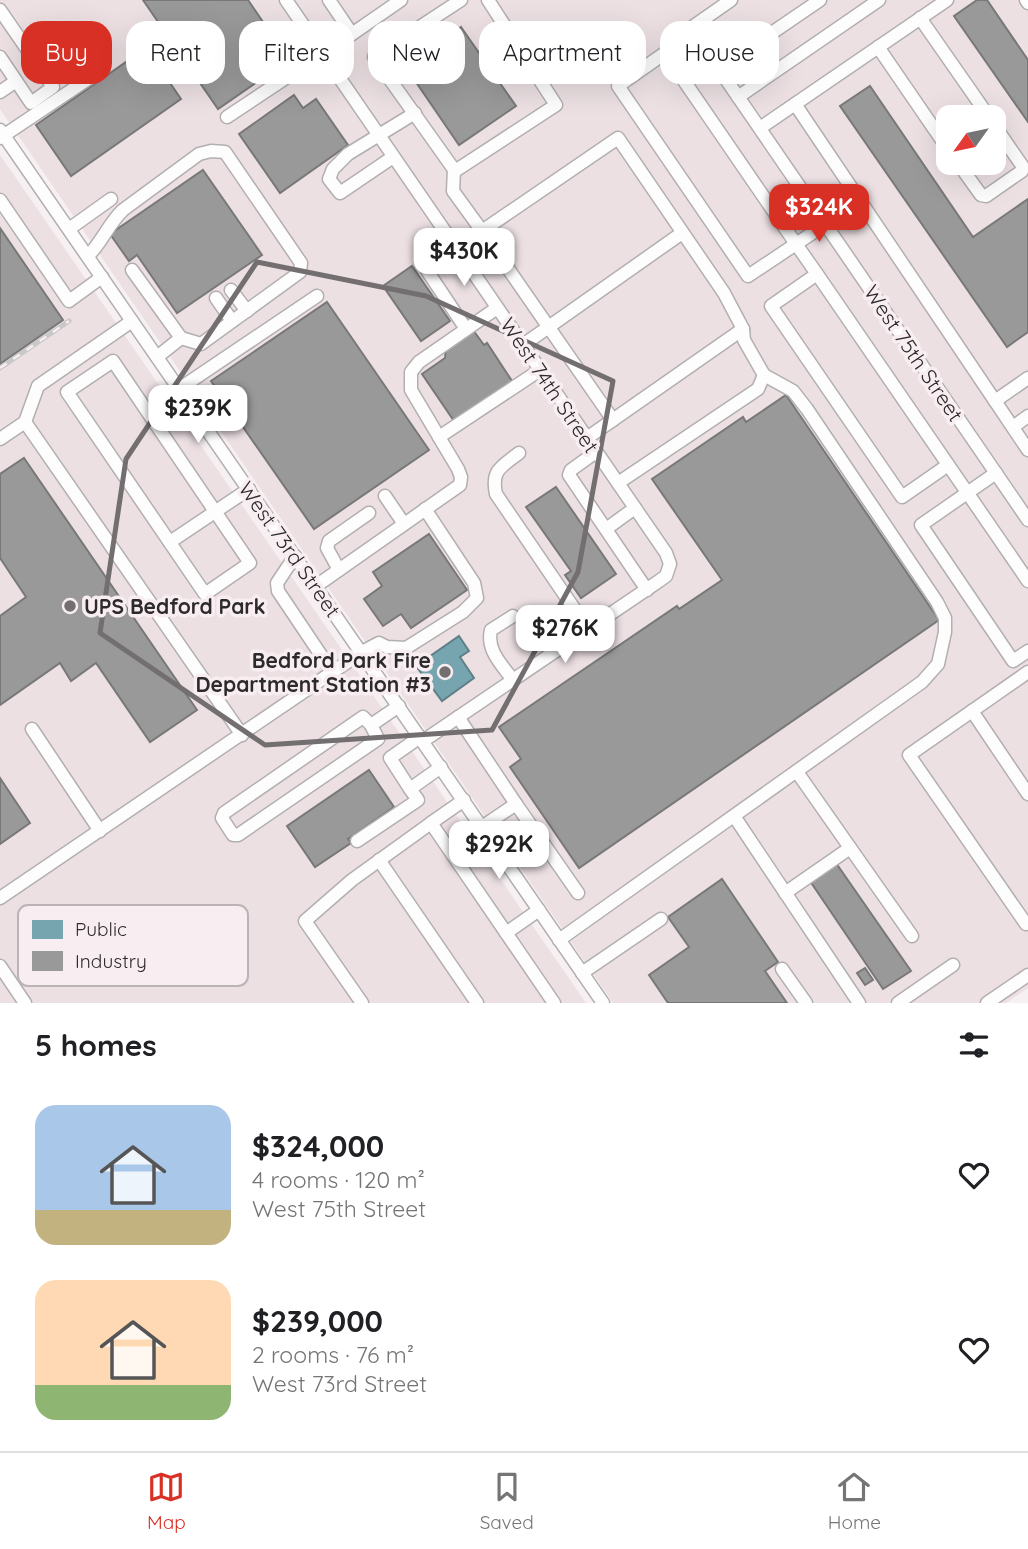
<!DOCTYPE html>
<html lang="en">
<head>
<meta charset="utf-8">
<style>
  :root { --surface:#fff; --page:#f2f2f2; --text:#202124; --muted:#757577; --line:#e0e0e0; --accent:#d93025 }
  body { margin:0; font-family:Quicksand,sans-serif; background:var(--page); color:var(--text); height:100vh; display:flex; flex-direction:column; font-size:26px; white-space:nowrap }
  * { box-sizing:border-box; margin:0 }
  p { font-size:23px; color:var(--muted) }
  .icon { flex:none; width:38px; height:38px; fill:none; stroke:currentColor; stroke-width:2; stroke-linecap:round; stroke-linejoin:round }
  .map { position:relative; height:1003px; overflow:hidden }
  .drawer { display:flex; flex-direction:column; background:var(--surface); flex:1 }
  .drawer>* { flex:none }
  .hud { position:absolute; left:21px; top:21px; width:987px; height:63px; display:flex; gap:14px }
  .needle { width:46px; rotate:237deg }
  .tools { position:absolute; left:936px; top:105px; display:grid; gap:14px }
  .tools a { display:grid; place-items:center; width:70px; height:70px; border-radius:14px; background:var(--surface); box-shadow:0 7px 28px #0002; font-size:35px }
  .price { position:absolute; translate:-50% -60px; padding:0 16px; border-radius:14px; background:#fff; color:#222; font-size:23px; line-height:46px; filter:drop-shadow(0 2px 4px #0008) }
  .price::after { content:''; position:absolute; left:50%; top:42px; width:21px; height:16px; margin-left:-10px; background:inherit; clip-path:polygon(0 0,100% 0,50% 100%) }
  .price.on { background:var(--accent); color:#fff }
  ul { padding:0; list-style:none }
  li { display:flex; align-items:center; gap:21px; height:175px; padding:0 35px }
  li span { display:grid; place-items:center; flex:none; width:196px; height:140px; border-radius:21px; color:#555 }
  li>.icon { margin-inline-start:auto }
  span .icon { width:84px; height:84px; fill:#fffc; stroke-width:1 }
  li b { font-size:30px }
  h2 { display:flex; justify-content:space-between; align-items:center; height:84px; padding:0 35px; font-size:30px }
  .chip { padding:0 24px; border-radius:21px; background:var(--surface); box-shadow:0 7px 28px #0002; font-size:24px; line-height:63px }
  .chip.on { background:var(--accent); color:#fff }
  .dock { display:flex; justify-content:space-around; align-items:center; height:98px; border-top:2px solid var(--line); background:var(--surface); font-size:19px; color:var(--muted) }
  .dock a { display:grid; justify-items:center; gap:4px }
  .dock .on { color:var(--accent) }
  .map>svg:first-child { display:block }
</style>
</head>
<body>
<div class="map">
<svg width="1028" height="1003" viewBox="0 0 1028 1003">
  <rect width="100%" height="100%" fill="#f6f0f2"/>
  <g fill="#ece0e3" fill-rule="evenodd">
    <path d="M 0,0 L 1028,0 L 1028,988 L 1006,1003 L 613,1003 L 0,109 ZM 948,117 L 994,117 L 994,163 L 948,163 Z"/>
    <path d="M 0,155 L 586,1003 L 0,1003 Z"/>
  </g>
  <path fill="#76a5af" stroke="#608087" stroke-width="2" d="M 459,636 L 469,651 L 460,657 L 474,678 L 442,701 L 416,666 Z"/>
  <g fill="#999" stroke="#797878" stroke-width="2">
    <path d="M 143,0 L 248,0 L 289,60 L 218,109 Z"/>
    <path d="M 977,0 L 987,0 L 1028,60 L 1028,122 L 954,16 Z"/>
    <path d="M 461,27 L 516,106 L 459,145 L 405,66 Z"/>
    <path d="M 146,48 L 181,99 L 71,176 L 36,125 Z"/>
    <path d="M 870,86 L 973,237 L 1028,199 L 1028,332 L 1007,347 L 840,106 Z"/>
    <path d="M 294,95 L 303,108 L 316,99 L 348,145 L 280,193 L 239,134 Z"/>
    <path d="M 203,170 L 262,255 L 177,313 L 137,255 L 129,261 L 110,234 Z"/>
    <path d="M 0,228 L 63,320 L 0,364 Z"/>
    <path d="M 412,266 L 450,321 L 421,341 L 383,286 Z"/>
    <path d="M 327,302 L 429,450 L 314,529 L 211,381 Z"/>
    <path d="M 473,330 L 484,345 L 487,343 L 512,381 L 454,421 L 422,374 L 445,358 L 446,348 Z"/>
    <path d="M 786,395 L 939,620 L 579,868 L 510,767 L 521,759 L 499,727 L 677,606 L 679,609 L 722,580 L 652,479 L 743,417 L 746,422 Z"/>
    <path d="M 24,458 L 197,710 L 150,742 L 96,663 L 71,681 L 60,663 L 0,705 L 0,616 L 26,597 L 0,558 L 0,474 Z"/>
    <path d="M 556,487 L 616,574 L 581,598 L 565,575 L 571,571 L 526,507 Z"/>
    <path d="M 429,534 L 467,590 L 411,628 L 401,614 L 383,626 L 364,599 L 382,586 L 373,572 Z"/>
    <path d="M 369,770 L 394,807 L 348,839 L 351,843 L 315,867 L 287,826 Z"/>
    <path d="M 0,778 L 30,823 L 0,844 Z"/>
    <path d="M 836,863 L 911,971 L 883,989 L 810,881 Z"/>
    <path d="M 722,879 L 778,962 L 765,971 L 787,1003 L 668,1003 L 649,975 L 689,947 L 668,917 Z"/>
    <path d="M 865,968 L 873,980 L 865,985 L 857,973 Z"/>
  </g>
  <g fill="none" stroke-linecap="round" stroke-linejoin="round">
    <defs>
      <g id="minor">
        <path d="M 286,0 L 666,553 L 670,564 L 666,576 L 659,581 L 423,741"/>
        <path d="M 461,0 L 374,57 L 455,171 L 556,105 L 488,0"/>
        <path d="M 820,0 L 719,69 L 1028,520"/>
        <path d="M 1026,0 L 1028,3"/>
        <path d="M 0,10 L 53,87 L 31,103 L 0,57"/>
        <path d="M 920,18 L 989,117"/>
        <path d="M 352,34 L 401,0"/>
        <path d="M 878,47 L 948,149"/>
        <path d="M 719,69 L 691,28 L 731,0"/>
        <path d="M 0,92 L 16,81"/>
        <path d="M 738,97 L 879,0"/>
        <path d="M 795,104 L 995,401 L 1028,378"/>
        <path d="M 227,117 L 352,34 L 329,0"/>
        <path d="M 760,128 L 947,0"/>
        <path d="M 0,130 L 603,1003"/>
        <path d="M 0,138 L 103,69"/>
        <path d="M 393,157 L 340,193 L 329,179 L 333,169 L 348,154 L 415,113"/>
        <path d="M 958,163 L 981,195 L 986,196 L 1022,171 L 1023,167 L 994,125"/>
        <path d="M 454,169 L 453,191 L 482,231 L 618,138 L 724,293 L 743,329"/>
        <path d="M 0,200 L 69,301 L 102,277"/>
        <path d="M 826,224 L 748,276 L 618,86 L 665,53 L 796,244 L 817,274 L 1028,581"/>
        <path d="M 69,229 L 111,199"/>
        <path d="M 452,242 L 426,266 L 428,272 L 466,329"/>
        <path d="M 457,250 L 482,231 L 613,420"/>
        <path d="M 88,256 C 102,242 109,223 123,210 L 199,154 L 211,151 L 225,152 L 301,263 L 300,272 L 201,344 L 181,338 L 157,357"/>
        <path d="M 132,270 L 181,338"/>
        <path d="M 817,274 L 771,306 L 902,497 L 948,465"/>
        <path d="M 231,290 L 247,311"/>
        <path d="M 216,298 L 232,321"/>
        <path d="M 523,345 L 682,233"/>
        <path d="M 113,361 L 250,563 L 205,594 L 67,392 Z"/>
        <path d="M 179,389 L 317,296"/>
        <path d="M 995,401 L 1028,450"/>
        <path d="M 25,422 L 242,735"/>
        <path d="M 1013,427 L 1028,416"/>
        <path d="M 439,437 L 540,370"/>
        <path d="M 0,439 L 25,422 L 38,386 L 132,321"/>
        <path d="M 596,452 L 571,470 L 569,475 L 647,590"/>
        <path d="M 519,453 C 501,467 491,470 496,494 L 588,629"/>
        <path d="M 996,473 L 921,525 L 1013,661 L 1028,651"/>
        <path d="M 618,483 L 758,389 L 764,375"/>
        <path d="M 385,496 L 404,524"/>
        <path d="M 606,529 L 635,508"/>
        <path d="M 170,542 L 249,489"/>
        <path d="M 295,556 L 277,583 L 278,591 L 333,673"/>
        <path d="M 339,570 L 327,548 L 329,541 L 369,513"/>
        <path d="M 316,586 L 460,485 L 461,477 L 458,469 L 411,390 L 411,372 L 419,362 L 497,308"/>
        <path d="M 513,616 L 491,630 C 486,650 502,665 513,680"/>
        <path d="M 1028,672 L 909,755 L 1026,924 L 1028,922"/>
        <path d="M 972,711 L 1028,794"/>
        <path d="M 458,717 L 516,804"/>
        <path d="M 371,725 L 378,739 L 238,835 L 233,835 L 222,818 L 224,813 L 363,717 L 371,725 L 399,706"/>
        <path d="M 32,729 L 100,831"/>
        <path d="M 420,737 L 390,758 L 410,789 L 441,767"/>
        <path d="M 797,772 L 912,936"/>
        <path d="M 734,816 L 859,1003"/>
        <path d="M 431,823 L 464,800"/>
        <path d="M 482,827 L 516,804 L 578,893"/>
        <path d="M 357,841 L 418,800 L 410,789"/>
        <path d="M 379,860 L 477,1003"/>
        <path d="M 785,893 L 850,848"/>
        <path d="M 0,898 L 362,652 L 379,643 L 387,647 L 406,648 L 463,612 L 477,598 L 474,583 L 425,509"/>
        <path d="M 506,933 L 539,910"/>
        <path d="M 559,940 L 922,682 L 938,664 L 945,632 L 945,618 L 937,602 L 807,409 L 793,391 L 764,375 L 744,340 L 743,329 L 587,438"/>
        <path d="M 0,966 L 25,1003"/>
        <path d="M 782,969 L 806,1003"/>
        <path d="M 582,973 L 661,919"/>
        <path d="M 362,1003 L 305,921 L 352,880 L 431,823 L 554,1003"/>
        <path d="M 898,1003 L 953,965"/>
        <path d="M 987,1003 L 1028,975"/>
      </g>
    </defs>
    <use href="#minor" stroke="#b3afb0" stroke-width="15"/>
    <use href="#minor" stroke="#fefdfd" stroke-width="12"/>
    <defs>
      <path id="rail" d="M 0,368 L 69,321"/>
    </defs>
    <use href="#rail" stroke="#c9c8c8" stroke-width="5"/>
    <use href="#rail" stroke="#f8eef1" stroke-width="2.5" stroke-dasharray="8" stroke-linecap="butt"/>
  </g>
  <path fill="none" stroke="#736f71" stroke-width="5" stroke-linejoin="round" d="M 257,262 L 426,296 L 613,381 L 578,572 L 492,730 L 265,745 L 100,633 L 126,459 Z"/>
  <g fill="#736f71" stroke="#f8eef1" stroke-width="2.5">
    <circle cx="70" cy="606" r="7"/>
    <circle cx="445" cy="672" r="7"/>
  </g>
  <g text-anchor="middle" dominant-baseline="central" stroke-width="7" stroke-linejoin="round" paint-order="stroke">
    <g font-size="21" fill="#2d2a2b" stroke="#f8eef1">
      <text transform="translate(914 353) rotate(56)">West 75th Street</text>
      <text transform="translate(550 385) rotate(56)">West 74th Street</text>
      <text transform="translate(290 549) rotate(55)">West 73rd Street</text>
    </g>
    <g font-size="21" font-weight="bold" fill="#2d2a2b" stroke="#f8eef1" text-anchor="start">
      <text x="84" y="606">UPS Bedford Park</text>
      <text x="431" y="660" text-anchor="end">Bedford Park Fire<tspan x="431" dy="24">Department Station #3</tspan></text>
    </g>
  </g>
  <rect x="18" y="905" width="230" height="81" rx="10" fill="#f8eef1" stroke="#bbb3b6" stroke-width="2"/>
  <rect x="32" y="920" width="31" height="19" fill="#76a5af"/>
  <rect x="32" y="951" width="31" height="20" fill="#999"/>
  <g font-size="19" fill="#2d2a2b">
    <text x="75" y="936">Public</text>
    <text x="75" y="968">Industry</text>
  </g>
</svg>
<div class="tools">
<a><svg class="needle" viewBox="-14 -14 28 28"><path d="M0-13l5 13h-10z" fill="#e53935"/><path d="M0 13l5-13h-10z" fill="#757577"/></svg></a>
</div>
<b class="price on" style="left:819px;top:244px">$324K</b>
<b class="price" style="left:464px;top:288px">$430K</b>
<b class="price" style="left:198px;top:445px">$239K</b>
<b class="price" style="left:565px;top:665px">$276K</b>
<b class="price" style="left:499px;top:881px">$292K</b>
<div class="hud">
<a class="chip on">Buy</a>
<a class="chip">Rent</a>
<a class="chip">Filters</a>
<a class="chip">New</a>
<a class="chip">Apartment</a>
<a class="chip">House</a>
</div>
</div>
<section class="drawer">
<h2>5 homes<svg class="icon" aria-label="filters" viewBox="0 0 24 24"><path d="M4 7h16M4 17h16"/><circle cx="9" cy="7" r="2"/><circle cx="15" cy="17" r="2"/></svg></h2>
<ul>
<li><span style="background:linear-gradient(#a9c7e8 75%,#c2b280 0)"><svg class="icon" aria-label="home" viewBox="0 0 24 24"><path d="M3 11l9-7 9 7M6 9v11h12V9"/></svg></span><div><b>$324,000</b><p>4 rooms · 120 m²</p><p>West 75th Street</p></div><svg class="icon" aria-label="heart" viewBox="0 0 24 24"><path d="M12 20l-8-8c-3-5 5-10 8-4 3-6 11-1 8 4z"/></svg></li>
<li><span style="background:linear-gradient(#ffd9b3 75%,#8fb573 0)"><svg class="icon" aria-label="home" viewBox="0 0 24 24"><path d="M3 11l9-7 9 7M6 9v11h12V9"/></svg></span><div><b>$239,000</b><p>2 rooms · 76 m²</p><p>West 73rd Street</p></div><svg class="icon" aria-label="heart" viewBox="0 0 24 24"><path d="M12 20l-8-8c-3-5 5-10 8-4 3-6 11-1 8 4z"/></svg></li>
</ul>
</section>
<nav class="dock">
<a class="on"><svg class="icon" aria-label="map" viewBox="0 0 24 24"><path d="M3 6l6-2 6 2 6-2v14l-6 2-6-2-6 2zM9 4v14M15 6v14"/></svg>Map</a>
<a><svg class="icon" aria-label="saved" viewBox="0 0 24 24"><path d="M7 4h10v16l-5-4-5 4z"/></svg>Saved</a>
<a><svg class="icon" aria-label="home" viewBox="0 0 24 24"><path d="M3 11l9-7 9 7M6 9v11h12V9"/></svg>Home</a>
</nav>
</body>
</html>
